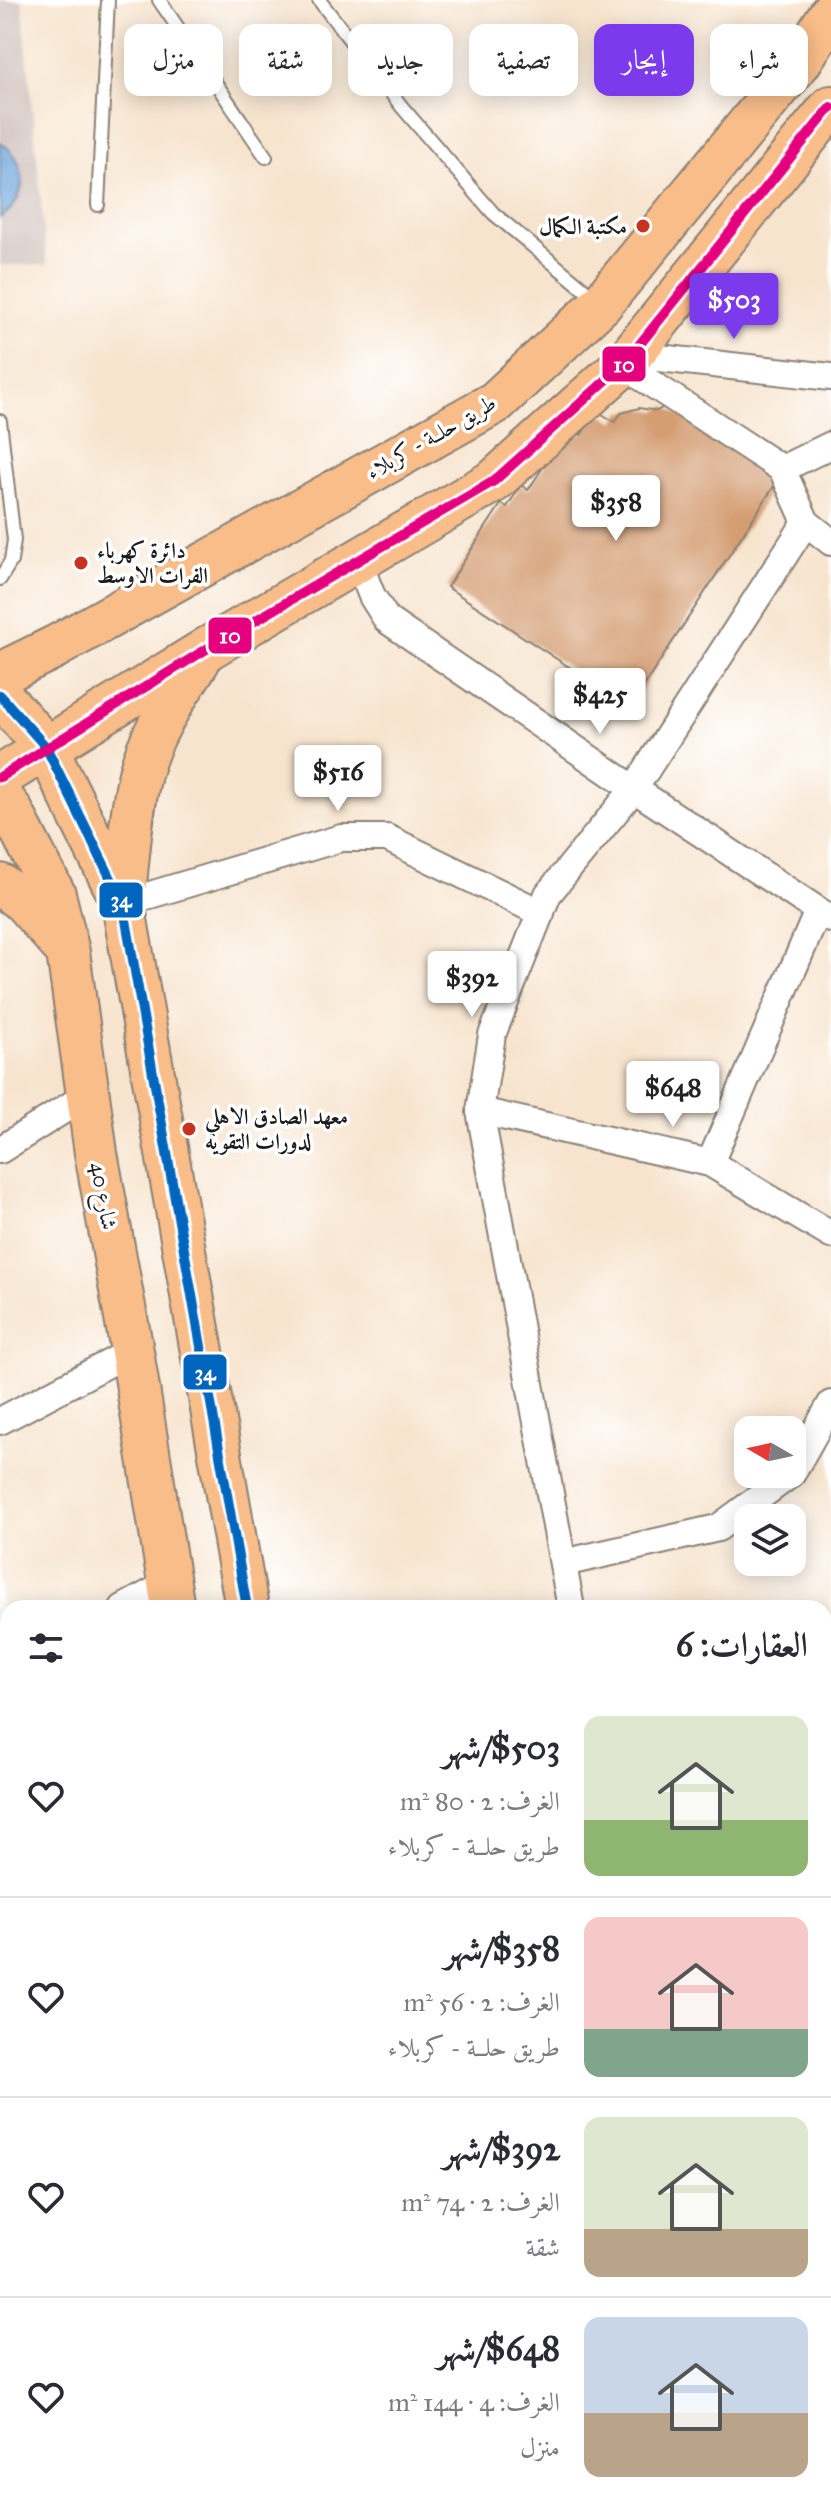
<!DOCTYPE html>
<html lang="ar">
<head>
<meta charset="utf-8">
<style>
  :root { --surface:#fff; --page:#f7f7f7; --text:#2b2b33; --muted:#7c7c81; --line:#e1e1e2; --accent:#7c3aed }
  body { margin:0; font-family:"IM FELL Great Primer",Amiri,serif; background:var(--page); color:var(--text); direction:rtl; height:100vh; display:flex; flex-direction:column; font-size:30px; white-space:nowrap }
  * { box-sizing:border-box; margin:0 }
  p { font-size:26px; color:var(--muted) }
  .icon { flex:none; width:44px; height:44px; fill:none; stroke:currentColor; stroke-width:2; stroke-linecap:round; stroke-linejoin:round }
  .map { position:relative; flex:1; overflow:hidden; direction:ltr }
  .panel { position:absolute; left:0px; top:1600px; width:832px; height:912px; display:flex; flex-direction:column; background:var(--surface); border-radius:24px 24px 0 0; box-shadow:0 4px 20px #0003; direction:rtl }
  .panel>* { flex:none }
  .banner { position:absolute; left:24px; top:24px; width:784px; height:72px; direction:rtl; display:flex; gap:16px }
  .needle { width:52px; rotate:279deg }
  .fabs { position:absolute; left:734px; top:1416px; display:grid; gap:16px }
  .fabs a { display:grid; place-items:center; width:72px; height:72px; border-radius:16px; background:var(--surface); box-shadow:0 4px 20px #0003; font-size:40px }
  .price { position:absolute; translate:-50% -68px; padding:0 18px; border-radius:8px; background:#fff; color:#222; font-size:26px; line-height:52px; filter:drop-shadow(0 2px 4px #0008) }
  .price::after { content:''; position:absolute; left:50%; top:48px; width:24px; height:18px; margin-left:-12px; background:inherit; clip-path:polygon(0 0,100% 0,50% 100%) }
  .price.current { background:var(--accent); color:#fff }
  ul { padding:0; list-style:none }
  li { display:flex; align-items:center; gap:24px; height:200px; padding:0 24px }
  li+li { border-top:2px solid var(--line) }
  li span { display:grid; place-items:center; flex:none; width:224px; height:160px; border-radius:16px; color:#555 }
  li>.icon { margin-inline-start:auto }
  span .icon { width:96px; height:96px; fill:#fffc; stroke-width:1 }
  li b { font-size:34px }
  h2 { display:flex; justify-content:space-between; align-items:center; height:96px; padding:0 24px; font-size:34px }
  .pill { padding:0 28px; border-radius:16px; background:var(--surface); box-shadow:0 4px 20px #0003; font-size:28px; line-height:72px }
  .pill.current { background:var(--accent); color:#fff }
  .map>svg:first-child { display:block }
</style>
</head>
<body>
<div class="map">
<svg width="831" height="2512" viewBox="0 0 831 2512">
  <rect width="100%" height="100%" fill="#fff"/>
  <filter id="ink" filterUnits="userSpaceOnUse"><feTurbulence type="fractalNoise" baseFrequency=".0125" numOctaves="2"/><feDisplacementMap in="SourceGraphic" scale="16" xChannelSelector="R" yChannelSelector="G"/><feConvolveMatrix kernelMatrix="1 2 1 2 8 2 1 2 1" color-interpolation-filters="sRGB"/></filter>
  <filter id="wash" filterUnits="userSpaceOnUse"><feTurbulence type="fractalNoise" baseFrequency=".006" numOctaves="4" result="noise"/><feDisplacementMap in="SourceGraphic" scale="32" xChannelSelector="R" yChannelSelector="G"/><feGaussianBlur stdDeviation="1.8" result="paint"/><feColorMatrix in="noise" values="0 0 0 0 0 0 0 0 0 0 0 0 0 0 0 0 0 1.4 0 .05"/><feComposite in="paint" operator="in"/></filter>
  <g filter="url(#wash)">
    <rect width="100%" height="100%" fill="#f7e4ce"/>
    <path fill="#cfc0ba" d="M 0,0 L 22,0 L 47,265 L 0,265 Z"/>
    <path fill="#6da5dc" stroke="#44607c" stroke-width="2" d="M 0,142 C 30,161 29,199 0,218 Z"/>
    <g id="blocks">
      <path fill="#d49d72" d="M 665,406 L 782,474 L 630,707 L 447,587 L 501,504 L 507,507 L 521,485 L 528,490 L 569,428 L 581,435 L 597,411 L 615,422 L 621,413 L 639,408 L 657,411 Z"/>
    </g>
  </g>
  <g filter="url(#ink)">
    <use href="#blocks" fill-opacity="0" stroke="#8a8075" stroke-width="2"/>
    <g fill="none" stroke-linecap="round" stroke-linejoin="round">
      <defs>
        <g id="lane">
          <path d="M 159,0 L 266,157"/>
          <path d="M 319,0 L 402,107 L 493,213 L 596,299"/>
          <path d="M 98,205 L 108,0"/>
          <path d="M 0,421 L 14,540 L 11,561 L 0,579"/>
        </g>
        <g id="street">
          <path d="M 632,355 L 831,377"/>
          <path d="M 623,365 L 782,469 L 806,522 L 831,542"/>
          <path d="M 782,469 L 831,445"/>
          <path d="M 358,561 L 372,596 L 387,620 L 634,789 L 831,919"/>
          <path d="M 123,903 L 341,838 L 387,838 L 541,913"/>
          <path d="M 480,1111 L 710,1163 L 831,1235"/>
          <path d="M 0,1150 L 87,1095"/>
          <path d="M 710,1163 L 818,911"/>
          <path d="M 0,1421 L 132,1351"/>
          <path d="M 792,1473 L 831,1404"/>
          <path d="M 563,1563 L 718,1528 L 791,1474"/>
          <path d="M 123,1608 L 169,1583"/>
          <path d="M 571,1608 L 480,1111 L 492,1035 L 548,894 L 634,789 L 806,522"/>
          <path d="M 0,1676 L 8,1671"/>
          <path d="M 824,1728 L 831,1727"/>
          <path d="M 0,1928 L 8,1923"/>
          <path d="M 824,1957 L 831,1955"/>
          <path d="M 0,2184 L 8,2180"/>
          <path d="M 824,2193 L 831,2191"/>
          <path d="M 0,2453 L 8,2448"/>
          <path d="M 789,2504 L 793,2512"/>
        </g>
        <g id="primary">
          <path d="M 0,674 L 55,647 L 496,402 L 601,304 L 799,63 L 831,13"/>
          <path d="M 0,695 L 46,747 L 123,903 L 247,1608"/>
          <path d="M 0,777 L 205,650 L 494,481 L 623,365 L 831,107"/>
          <path d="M 0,796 L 11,810 L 54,894 L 68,952 L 96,1153 L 132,1351 L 173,1608"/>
          <path d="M 0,885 L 23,901 L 62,945"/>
          <path d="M 123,903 C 128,860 130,816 140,774 C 150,733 177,695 199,660"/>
          <path d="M 359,2504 L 362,2512"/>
          <path d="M 449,2504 L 452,2512"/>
        </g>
      </defs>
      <use href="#lane" stroke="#8a8075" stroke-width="16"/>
      <use href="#street" stroke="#8a8075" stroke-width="30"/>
      <use href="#primary" stroke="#8a8075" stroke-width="46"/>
      <use href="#lane" stroke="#fff" stroke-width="12"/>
      <use href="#street" stroke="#fff" stroke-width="26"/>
      <use href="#primary" stroke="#f8bd89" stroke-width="42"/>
      <defs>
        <path id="bus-1" d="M 0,695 L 46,747 L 123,903 L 247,1608"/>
        <path id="bus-2" d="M 0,777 L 205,650 L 494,481 L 623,365 L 831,107"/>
      </defs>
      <use href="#bus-1" stroke="#fff" stroke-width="16"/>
      <use href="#bus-2" stroke="#fff" stroke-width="16"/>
      <use href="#bus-1" stroke="#0065bd" stroke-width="10"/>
      <use href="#bus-2" stroke="#e5007d" stroke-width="10"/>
    </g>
  </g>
  <g fill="#c8321e" stroke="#fff" stroke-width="3">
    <circle cx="643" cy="226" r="8"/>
    <circle cx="81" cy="563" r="8"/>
    <circle cx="189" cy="1129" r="8"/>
  </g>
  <g text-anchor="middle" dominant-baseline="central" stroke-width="7" stroke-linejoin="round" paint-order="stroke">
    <g font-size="22" font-weight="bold" fill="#1c1c1c" stroke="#fff" text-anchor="start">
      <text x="627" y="226" text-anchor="end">مكتبة الكمال</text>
      <text x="97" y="550">دائرة كهرباء<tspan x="97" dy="25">الفرات الاوسط</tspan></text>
      <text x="205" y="1116">معهد الصادق الاهلي<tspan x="205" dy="25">لدورات التقويه</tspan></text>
    </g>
    <g font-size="22" fill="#1c1c1c" stroke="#fff">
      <text transform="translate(431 437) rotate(-30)">طريق حلــة - كربلاء</text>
      <text transform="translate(104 1196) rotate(80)">شارع 40</text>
    </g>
  </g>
  <g stroke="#fff" stroke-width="3">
    <rect x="601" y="345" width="46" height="38" rx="8" fill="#e5007d"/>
    <rect x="207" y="616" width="46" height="39" rx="8" fill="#e5007d"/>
    <rect x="98" y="881" width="46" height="38" rx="8" fill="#0065bd"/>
    <rect x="182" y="1353" width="46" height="38" rx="8" fill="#0065bd"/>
  </g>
  <g font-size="22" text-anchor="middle" font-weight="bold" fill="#fff">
    <text x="624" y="372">10</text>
    <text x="230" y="643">10</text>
    <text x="121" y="907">34</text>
    <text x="205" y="1380">34</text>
  </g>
</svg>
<div class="fabs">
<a><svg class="needle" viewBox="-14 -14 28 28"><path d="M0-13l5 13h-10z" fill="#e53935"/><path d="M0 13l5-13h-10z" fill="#7c7c81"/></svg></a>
<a><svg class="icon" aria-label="layers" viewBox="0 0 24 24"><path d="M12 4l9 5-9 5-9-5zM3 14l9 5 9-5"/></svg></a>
</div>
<b class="price current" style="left:734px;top:341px">$503</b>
<b class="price" style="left:616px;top:543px">$358</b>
<b class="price" style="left:600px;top:736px">$425</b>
<b class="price" style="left:338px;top:813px">$516</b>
<b class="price" style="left:472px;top:1019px">$392</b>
<b class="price" style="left:673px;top:1129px">$648</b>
<div class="banner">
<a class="pill">شراء</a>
<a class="pill current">إيجار</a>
<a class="pill">تصفية</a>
<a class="pill">جديد</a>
<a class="pill">شقة</a>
<a class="pill">منزل</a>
</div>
<section class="panel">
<h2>العقارات: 6<svg class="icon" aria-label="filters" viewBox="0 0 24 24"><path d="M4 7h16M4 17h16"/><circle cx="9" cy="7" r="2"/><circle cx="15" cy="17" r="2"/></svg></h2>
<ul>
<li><span style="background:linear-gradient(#dfe7d0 65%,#8fb573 0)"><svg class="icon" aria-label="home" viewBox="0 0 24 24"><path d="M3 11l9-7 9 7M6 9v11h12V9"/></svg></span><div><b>$503/شهر</b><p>الغرف: 2 · 80 m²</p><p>طريق حلــة - كربلاء</p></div><svg class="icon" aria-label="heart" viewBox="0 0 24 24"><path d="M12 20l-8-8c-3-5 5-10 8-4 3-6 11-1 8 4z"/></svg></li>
<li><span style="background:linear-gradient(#f6c9c9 70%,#7fa58c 0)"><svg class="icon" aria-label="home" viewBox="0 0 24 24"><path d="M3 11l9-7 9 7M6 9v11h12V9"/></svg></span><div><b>$358/شهر</b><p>الغرف: 2 · 56 m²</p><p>طريق حلــة - كربلاء</p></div><svg class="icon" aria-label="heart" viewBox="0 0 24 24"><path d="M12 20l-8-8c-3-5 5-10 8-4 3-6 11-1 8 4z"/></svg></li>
<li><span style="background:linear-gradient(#dfe7d0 70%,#b9a48a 0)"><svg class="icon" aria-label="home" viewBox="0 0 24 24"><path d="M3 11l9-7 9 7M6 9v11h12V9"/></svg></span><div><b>$392/شهر</b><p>الغرف: 2 · 74 m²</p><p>شقة</p></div><svg class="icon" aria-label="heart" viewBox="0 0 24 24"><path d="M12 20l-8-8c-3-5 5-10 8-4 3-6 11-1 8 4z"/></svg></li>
<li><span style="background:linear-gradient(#c9d6e8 60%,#b9a48a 0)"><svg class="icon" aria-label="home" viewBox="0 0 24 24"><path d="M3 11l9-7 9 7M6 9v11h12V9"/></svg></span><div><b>$648/شهر</b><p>الغرف: 4 · 144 m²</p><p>منزل</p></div><svg class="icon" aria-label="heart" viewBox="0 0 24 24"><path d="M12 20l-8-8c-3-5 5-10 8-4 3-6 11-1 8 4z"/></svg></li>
</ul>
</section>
</div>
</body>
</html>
